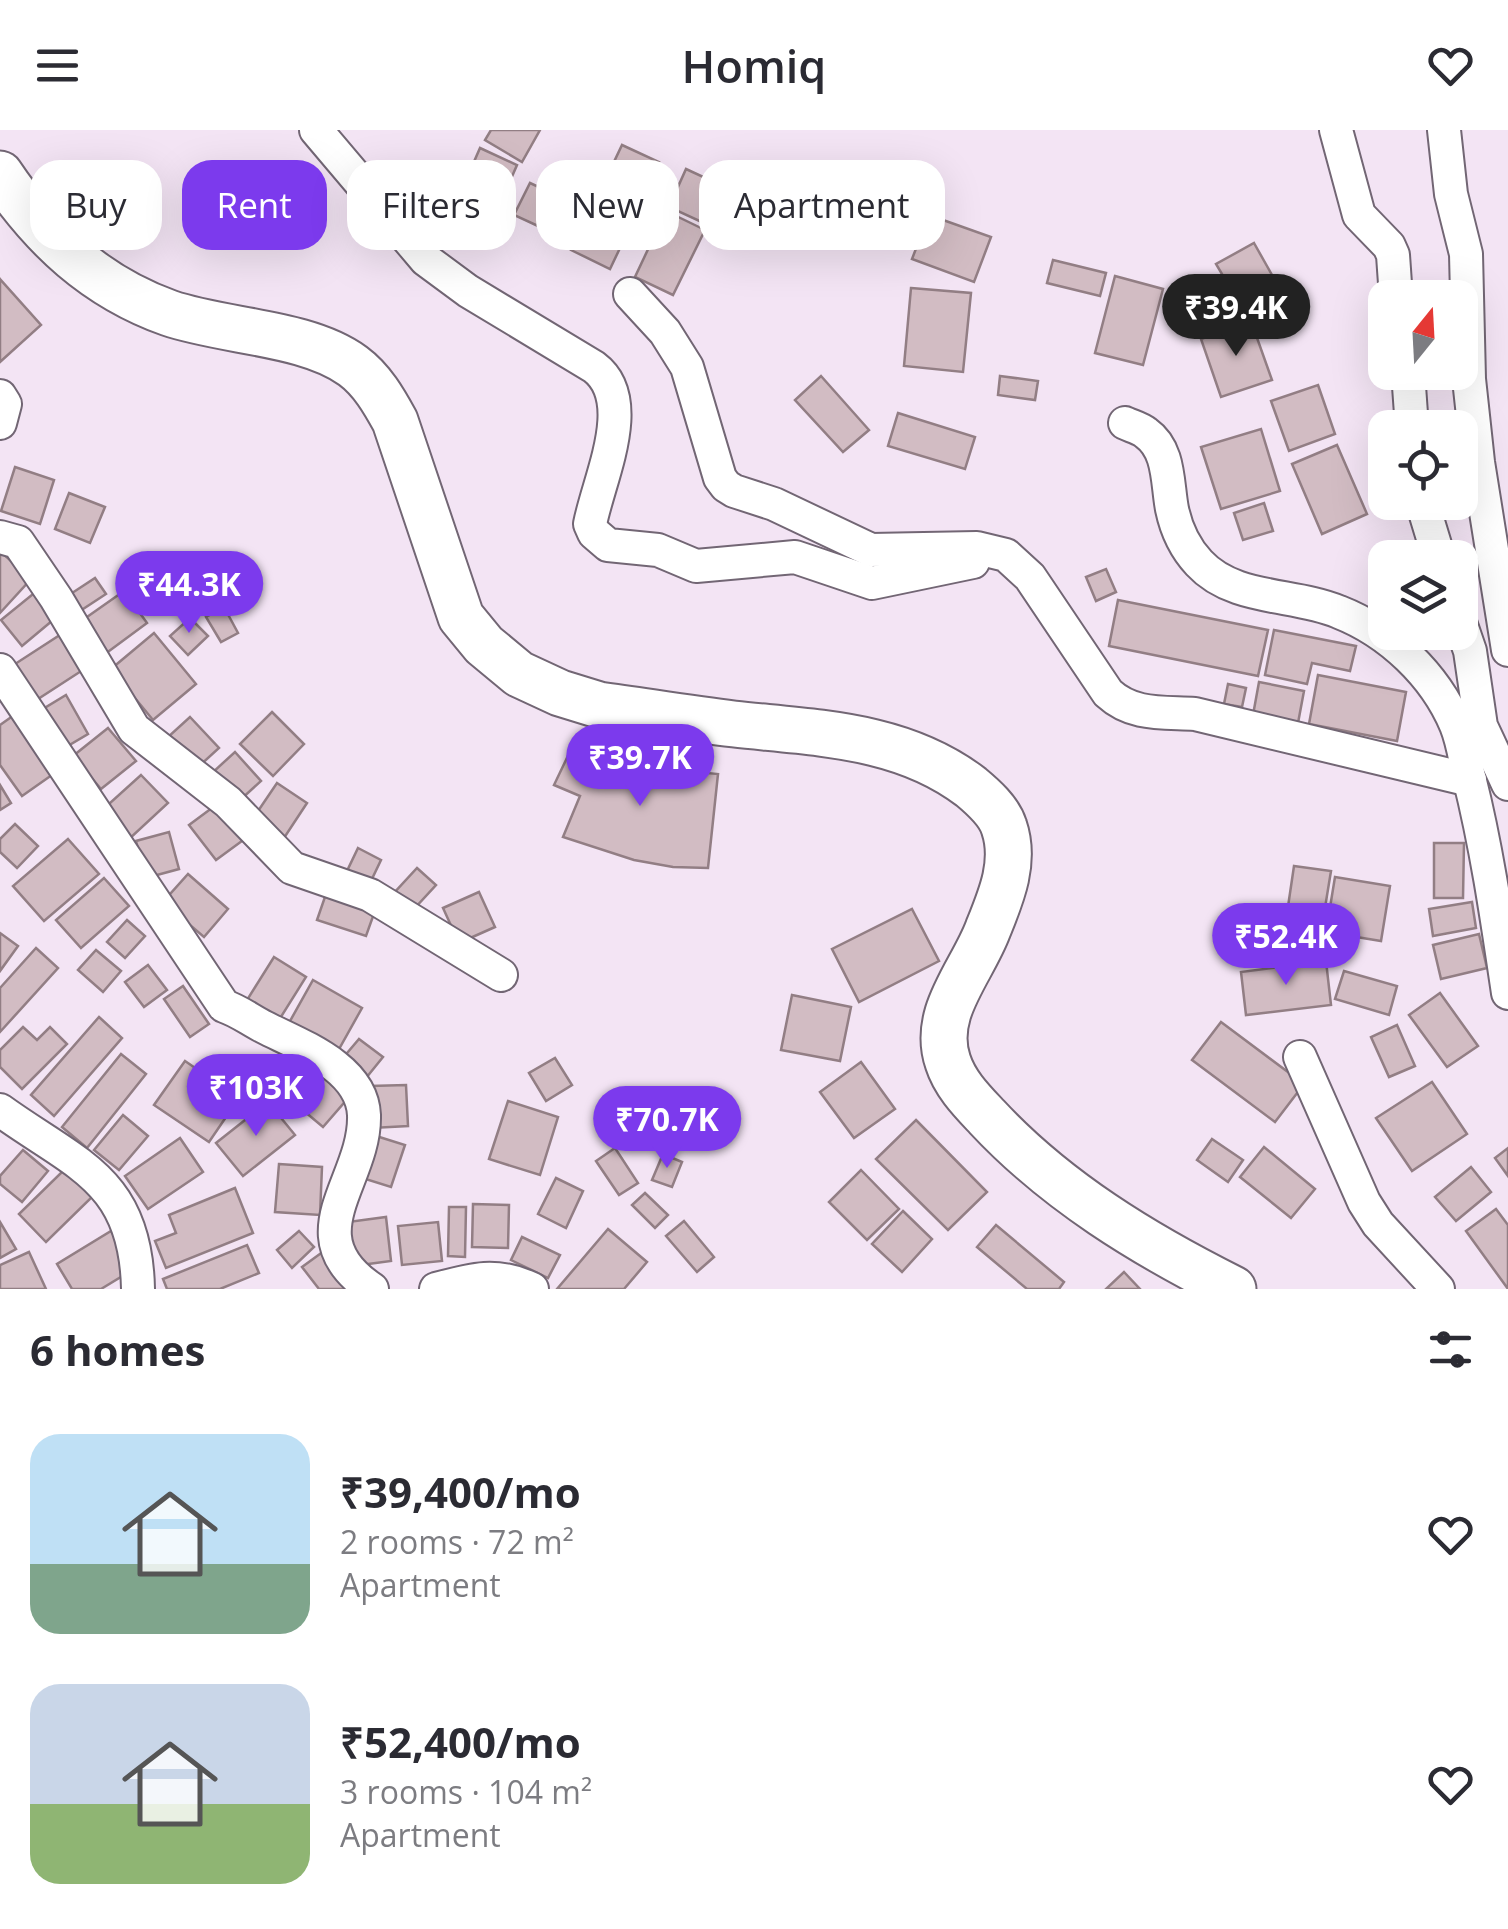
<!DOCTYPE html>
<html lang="en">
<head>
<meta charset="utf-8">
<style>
  :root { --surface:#fff; --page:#f2f2f3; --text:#2b2b33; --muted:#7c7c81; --accent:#7c3aed }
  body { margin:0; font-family:"Open Sans",sans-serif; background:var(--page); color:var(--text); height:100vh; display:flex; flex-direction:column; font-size:38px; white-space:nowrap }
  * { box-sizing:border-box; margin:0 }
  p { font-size:32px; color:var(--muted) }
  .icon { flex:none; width:55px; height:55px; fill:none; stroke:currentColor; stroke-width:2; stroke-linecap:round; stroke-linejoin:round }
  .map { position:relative; height:1159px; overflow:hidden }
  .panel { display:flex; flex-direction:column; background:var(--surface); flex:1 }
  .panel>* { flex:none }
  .banner { position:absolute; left:30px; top:30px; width:1000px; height:90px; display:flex; gap:20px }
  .needle { width:65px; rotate:18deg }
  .fabs { position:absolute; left:1368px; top:150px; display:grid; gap:20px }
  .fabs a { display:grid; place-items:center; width:110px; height:110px; border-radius:20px; background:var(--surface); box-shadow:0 10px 40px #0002; font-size:50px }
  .price { position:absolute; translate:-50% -85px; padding:0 22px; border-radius:35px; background:var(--accent); color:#fff; font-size:32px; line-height:65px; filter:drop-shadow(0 2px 5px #0008) }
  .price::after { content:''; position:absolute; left:50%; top:60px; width:30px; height:22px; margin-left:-15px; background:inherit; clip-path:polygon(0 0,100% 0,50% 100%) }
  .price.current { background:#222; color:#fff }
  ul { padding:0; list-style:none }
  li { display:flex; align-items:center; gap:30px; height:250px; padding:0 30px }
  li span { display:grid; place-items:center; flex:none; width:280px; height:200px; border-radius:30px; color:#555 }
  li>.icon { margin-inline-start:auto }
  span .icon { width:120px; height:120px; fill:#fffc; stroke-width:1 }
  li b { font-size:42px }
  h2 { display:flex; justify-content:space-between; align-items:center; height:120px; padding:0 30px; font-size:42px }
  .chip { padding:0 35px; border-radius:30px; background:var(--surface); box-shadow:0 10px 40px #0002; font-size:35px; line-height:90px }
  .chip.current { background:var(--accent); color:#fff }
  header { display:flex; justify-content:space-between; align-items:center; height:130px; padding:0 30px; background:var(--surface); font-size:45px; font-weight:600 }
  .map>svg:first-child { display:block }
</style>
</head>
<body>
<header><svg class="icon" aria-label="menu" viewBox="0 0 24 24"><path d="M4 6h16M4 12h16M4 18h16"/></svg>Homiq<svg class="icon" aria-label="heart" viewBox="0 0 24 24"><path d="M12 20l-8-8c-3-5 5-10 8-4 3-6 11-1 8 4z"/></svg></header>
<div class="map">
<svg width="1508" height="1159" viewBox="0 0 1508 1159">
  <rect width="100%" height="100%" fill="#f3e4f4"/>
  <g fill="#d2bcc3" stroke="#927e84" stroke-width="2.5">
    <path d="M 491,0 L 540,0 L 522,32 L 485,10 Z"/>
    <path d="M 622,15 L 659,32 L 641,70 L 604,53 Z"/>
    <path d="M 480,18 L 517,35 L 500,74 L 463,57 Z"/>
    <path d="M 686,39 L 723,56 L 706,94 L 669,77 Z"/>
    <path d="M 530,53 L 554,64 L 538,96 L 514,85 Z"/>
    <path d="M 602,55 L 641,74 L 610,139 L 571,120 Z"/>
    <path d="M 462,61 L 500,78 L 482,117 L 445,99 Z"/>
    <path d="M 666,81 L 705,100 L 673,165 L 635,147 Z"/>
    <path d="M 929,85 L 991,107 L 974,152 L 912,129 Z"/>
    <path d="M 1254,113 L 1272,145 L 1235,166 L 1216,134 Z"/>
    <path d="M 1053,130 L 1106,143 L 1100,166 L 1047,153 Z"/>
    <path d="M 1115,146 L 1163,159 L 1143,235 L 1095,223 Z"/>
    <path d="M 0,149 L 41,195 L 0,232 Z"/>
    <path d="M 911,158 L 971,163 L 963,242 L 904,236 Z"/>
    <path d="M 1251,191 L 1272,250 L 1221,267 L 1201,209 Z"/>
    <path d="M 821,246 L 869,300 L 843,322 L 795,270 Z"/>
    <path d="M 1000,246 L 1038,251 L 1035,270 L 998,265 Z"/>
    <path d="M 1318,255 L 1335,304 L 1289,321 L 1271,271 Z"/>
    <path d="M 898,283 L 975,307 L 965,339 L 888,316 Z"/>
    <path d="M 1261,299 L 1280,361 L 1221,379 L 1201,317 Z"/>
    <path d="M 1337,315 L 1367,384 L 1322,404 L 1292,334 Z"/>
    <path d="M 15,337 L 54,350 L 40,394 L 1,381 Z"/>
    <path d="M 69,363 L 105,377 L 90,413 L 55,399 Z"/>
    <path d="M 1264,373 L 1273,401 L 1243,410 L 1234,383 Z"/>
    <path d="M 0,421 L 31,449 L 0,483 Z"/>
    <path d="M 1106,439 L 1116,462 L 1096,471 L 1086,447 Z"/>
    <path d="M 95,448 L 106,464 L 80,481 L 69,465 Z"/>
    <path d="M 38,460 L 59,485 L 22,516 L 1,490 Z"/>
    <path d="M 124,461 L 147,493 L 101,527 L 77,494 Z"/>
    <path d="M 1118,470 L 1268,500 L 1258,546 L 1109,516 Z"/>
    <path d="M 224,477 L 238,503 L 221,512 L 206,487 Z"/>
    <path d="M 190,488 L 208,506 L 188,525 L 170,506 Z"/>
    <path d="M 1274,500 L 1356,516 L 1350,541 L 1312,533 L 1307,554 L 1265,545 Z"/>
    <path d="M 66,501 L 89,536 L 38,569 L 15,534 Z"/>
    <path d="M 154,503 L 196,554 L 153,590 L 111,539 Z"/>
    <path d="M 1318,545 L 1406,562 L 1397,611 L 1309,594 Z"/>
    <path d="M 1259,552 L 1304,561 L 1298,593 L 1253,585 Z"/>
    <path d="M 1228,554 L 1246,558 L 1242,577 L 1224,574 Z"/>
    <path d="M 66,565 L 88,604 L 66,617 L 43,579 Z"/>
    <path d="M 272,582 L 304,614 L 273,646 L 240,614 Z"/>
    <path d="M 17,583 L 59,640 L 22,666 L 0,635 L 0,595 Z"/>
    <path d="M 190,587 L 219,618 L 197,638 L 168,607 Z"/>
    <path d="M 108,598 L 136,631 L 101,659 L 73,626 Z"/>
    <path d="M 576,609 L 612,626 L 646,637 L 718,644 L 708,738 L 673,737 L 634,730 L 563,707 L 580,666 L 554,655 Z"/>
    <path d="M 235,622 L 261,651 L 238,672 L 212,643 Z"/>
    <path d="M 141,645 L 168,673 L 127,711 L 100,682 Z"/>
    <path d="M 277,653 L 307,673 L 282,711 L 252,690 Z"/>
    <path d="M 0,655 L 11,673 L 0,680 Z"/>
    <path d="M 220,672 L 246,708 L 216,730 L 189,695 Z"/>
    <path d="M 15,694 L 38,716 L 17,738 L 0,722 L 0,709 Z"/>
    <path d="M 169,702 L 179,739 L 146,748 L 136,711 Z"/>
    <path d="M 68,709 L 99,744 L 44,791 L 13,756 Z"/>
    <path d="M 1434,713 L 1464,713 L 1463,768 L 1434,768 Z"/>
    <path d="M 358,718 L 381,730 L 370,753 L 347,741 Z"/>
    <path d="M 1294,736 L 1331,741 L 1321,802 L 1285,797 Z"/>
    <path d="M 417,738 L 436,755 L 413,780 L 394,763 Z"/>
    <path d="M 188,744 L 228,779 L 204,807 L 163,772 Z"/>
    <path d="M 1335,747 L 1390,756 L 1381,811 L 1326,802 Z"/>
    <path d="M 104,748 L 129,776 L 81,818 L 56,790 Z"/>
    <path d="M 327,761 L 376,778 L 366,806 L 317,790 Z"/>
    <path d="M 479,762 L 495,797 L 459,813 L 443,778 Z"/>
    <path d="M 1472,772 L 1476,798 L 1433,806 L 1429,779 Z"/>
    <path d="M 912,779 L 939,831 L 859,872 L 832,819 Z"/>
    <path d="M 127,790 L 145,806 L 125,828 L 107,812 Z"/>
    <path d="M 0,803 L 18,816 L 0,841 Z"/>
    <path d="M 1479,804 L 1487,838 L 1441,849 L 1433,815 Z"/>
    <path d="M 36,818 L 58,838 L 0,902 L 0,858 Z"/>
    <path d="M 96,820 L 121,841 L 103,862 L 78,840 Z"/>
    <path d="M 274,827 L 306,847 L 279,890 L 247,870 Z"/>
    <path d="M 1326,831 L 1331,875 L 1246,885 L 1241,842 Z"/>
    <path d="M 148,835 L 167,860 L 144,877 L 125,852 Z"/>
    <path d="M 1344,841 L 1397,856 L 1389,885 L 1335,869 Z"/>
    <path d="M 313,850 L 362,878 L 334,928 L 285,900 Z"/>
    <path d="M 183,856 L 209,894 L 190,907 L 164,869 Z"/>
    <path d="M 1440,863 L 1478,916 L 1447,937 L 1409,885 Z"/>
    <path d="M 792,865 L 851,877 L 840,931 L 781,920 Z"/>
    <path d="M 99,887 L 122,908 L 54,986 L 31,965 Z"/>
    <path d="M 1221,892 L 1304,954 L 1275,992 L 1192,930 Z"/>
    <path d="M 1397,895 L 1415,936 L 1389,947 L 1371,907 Z"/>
    <path d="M 23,897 L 37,910 L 50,897 L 67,914 L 22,959 L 0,937 L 0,920 Z"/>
    <path d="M 359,909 L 383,927 L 366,948 L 342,929 Z"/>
    <path d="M 121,924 L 146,944 L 87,1018 L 62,997 Z"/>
    <path d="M 555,928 L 572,955 L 546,971 L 529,943 Z"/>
    <path d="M 185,931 L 239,968 L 209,1012 L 154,975 Z"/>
    <path d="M 861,932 L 895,979 L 854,1008 L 820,962 Z"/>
    <path d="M 312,934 L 349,967 L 323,997 L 285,965 Z"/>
    <path d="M 1432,952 L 1467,1004 L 1412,1041 L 1376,988 Z"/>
    <path d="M 406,955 L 408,996 L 372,998 L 370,956 Z"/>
    <path d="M 508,971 L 558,987 L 540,1045 L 489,1029 Z"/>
    <path d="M 268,972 L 295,1005 L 243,1046 L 216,1013 Z"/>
    <path d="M 123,985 L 148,1006 L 119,1040 L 94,1020 Z"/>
    <path d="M 916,990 L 987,1062 L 948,1100 L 876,1029 Z"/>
    <path d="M 373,1005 L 405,1015 L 391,1057 L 359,1047 Z"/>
    <path d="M 180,1008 L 203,1042 L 148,1079 L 125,1046 Z"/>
    <path d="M 1212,1009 L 1243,1030 L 1228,1052 L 1197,1030 Z"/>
    <path d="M 1264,1017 L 1315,1059 L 1291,1088 L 1240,1047 Z"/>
    <path d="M 615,1018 L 638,1053 L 619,1065 L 596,1031 Z"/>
    <path d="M 1508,1018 L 1508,1046 L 1495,1028 Z"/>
    <path d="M 23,1020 L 48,1041 L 22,1072 L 0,1054 L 0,1046 Z"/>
    <path d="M 663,1024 L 682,1032 L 672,1057 L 652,1050 Z"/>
    <path d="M 279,1034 L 322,1037 L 320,1085 L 275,1082 Z"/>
    <path d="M 1471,1037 L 1491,1062 L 1456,1091 L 1435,1067 Z"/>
    <path d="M 65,1039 L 92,1067 L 46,1112 L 19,1084 Z"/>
    <path d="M 861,1040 L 899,1079 L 867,1110 L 829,1072 Z"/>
    <path d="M 556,1048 L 583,1061 L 566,1098 L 538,1084 Z"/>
    <path d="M 235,1058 L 253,1103 L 166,1138 L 155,1111 L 176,1103 L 169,1085 Z"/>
    <path d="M 645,1063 L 668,1085 L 655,1098 L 632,1075 Z"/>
    <path d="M 473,1074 L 509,1075 L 508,1118 L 472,1117 Z"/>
    <path d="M 449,1077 L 466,1077 L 465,1127 L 448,1126 Z"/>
    <path d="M 1496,1079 L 1508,1095 L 1508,1159 L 1466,1101 Z"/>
    <path d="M 903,1081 L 932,1109 L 902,1142 L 872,1114 Z"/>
    <path d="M 386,1087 L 391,1131 L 353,1136 L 348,1092 Z"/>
    <path d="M 684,1091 L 714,1127 L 697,1142 L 666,1106 Z"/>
    <path d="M 0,1092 L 16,1119 L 0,1128 Z"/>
    <path d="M 438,1092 L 442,1131 L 402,1135 L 398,1096 Z"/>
    <path d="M 996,1095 L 1064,1152 L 1059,1159 L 1027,1159 L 977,1117 Z"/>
    <path d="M 608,1099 L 647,1132 L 624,1159 L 557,1159 Z"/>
    <path d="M 111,1101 L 134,1139 L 101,1159 L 72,1159 L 57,1134 Z"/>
    <path d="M 299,1101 L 314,1117 L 292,1138 L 277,1120 Z"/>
    <path d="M 522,1107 L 560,1125 L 548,1148 L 511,1130 Z"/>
    <path d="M 247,1115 L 259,1143 L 220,1159 L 167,1159 L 163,1149 Z"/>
    <path d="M 324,1121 L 352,1159 L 319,1159 L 302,1137 Z"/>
    <path d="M 29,1122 L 46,1159 L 0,1159 L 0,1135 Z"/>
    <path d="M 1124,1142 L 1140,1159 L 1106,1159 Z"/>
  </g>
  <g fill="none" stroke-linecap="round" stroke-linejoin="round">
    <defs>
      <g id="street">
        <path d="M 316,0 L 426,130 L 468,161 L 594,237 C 638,270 599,348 590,394 L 594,403 L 608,415 L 658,420 L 696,436 L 795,427 L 872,453 L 973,432"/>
        <path d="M 1336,0 L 1359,85 L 1389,116 L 1393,125 L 1396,168"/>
        <path d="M 1444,0 L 1451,64 L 1466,124 L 1469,249 L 1478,332 L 1508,520"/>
        <path d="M 630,164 L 665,202 L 687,237 L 720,348 L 726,356 L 734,361 L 774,374 L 871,420 L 977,418 L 1006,425 L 1030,447 L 1108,563 C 1133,586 1162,582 1195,584 L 1470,650"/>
        <path d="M 1408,242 L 1412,298"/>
        <path d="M 0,266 L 5,274 L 0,293"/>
        <path d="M 1125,293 C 1131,296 1140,298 1146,303 C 1170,320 1167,353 1172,379 C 1176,398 1185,418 1199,433 C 1234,471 1294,463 1339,482 C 1390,502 1435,545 1456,595 C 1463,612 1465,630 1469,647 C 1487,719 1497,789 1508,863"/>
        <path d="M 1422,372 L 1439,428"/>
        <path d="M 0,407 L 18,412 L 56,468 L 134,599 L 228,672 L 292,738 L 370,765 L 501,845"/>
        <path d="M 1460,492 L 1470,521 L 1481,596 L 1508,654"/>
        <path d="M 0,540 L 224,876 C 239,881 250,890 264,897 C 299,915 362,937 364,985 C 366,1052 292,1105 372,1159"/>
        <path d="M 1300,927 L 1364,1072 L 1378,1094 L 1438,1159"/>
        <path d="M 0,980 C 76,1035 136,1049 138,1159"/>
        <path d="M 436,1159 C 472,1149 497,1142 532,1159"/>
      </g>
      <path id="secondary" d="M 0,44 C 43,108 96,157 169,183 C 224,202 307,202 353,236 C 372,250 384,271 395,291 L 461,487 L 484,515 L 519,544 L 560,563 L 599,575 C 644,581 689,589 734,594 C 816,603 902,604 971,657 C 983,667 999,681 1004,697 C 1016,732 1001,767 988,799 C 972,842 931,883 948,932 C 955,954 972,971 987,987 C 1056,1061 1143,1114 1233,1159"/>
    </defs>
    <use href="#street" stroke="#726674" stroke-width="36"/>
    <use href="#secondary" stroke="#726674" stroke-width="49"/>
    <use href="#street" stroke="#fff" stroke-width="32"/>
    <use href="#secondary" stroke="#fff" stroke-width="45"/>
  </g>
</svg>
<div class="fabs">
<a><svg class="needle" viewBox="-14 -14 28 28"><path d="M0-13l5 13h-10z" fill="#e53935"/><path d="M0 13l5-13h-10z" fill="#7c7c81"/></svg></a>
<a><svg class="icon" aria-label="locate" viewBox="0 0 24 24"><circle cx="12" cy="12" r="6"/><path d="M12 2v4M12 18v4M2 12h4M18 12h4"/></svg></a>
<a><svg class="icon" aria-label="layers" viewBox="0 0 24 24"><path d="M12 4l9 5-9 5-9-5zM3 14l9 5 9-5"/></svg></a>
</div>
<b class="price current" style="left:1236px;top:229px">₹39.4K</b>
<b class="price" style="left:189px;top:506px">₹44.3K</b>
<b class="price" style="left:640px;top:679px">₹39.7K</b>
<b class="price" style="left:1286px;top:858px">₹52.4K</b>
<b class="price" style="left:256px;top:1009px">₹103K</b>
<b class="price" style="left:667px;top:1041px">₹70.7K</b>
<div class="banner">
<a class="chip">Buy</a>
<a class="chip current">Rent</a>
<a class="chip">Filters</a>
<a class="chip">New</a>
<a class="chip">Apartment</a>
</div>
</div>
<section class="panel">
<h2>6 homes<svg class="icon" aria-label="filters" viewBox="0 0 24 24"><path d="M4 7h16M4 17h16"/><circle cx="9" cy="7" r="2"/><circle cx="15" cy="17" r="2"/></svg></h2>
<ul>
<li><span style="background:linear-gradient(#bfe0f5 65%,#7fa58c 0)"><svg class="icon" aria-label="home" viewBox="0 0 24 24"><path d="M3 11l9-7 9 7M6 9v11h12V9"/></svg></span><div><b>₹39,400/mo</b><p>2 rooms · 72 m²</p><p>Apartment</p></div><svg class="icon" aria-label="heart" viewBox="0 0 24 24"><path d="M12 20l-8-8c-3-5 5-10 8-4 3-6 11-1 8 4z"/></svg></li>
<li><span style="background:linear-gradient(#c9d6e8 60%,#8fb573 0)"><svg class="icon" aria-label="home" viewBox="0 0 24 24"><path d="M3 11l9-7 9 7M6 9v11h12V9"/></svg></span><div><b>₹52,400/mo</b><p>3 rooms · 104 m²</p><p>Apartment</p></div><svg class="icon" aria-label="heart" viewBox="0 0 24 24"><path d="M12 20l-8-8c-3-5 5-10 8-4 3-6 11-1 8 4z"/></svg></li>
</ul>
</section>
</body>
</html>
